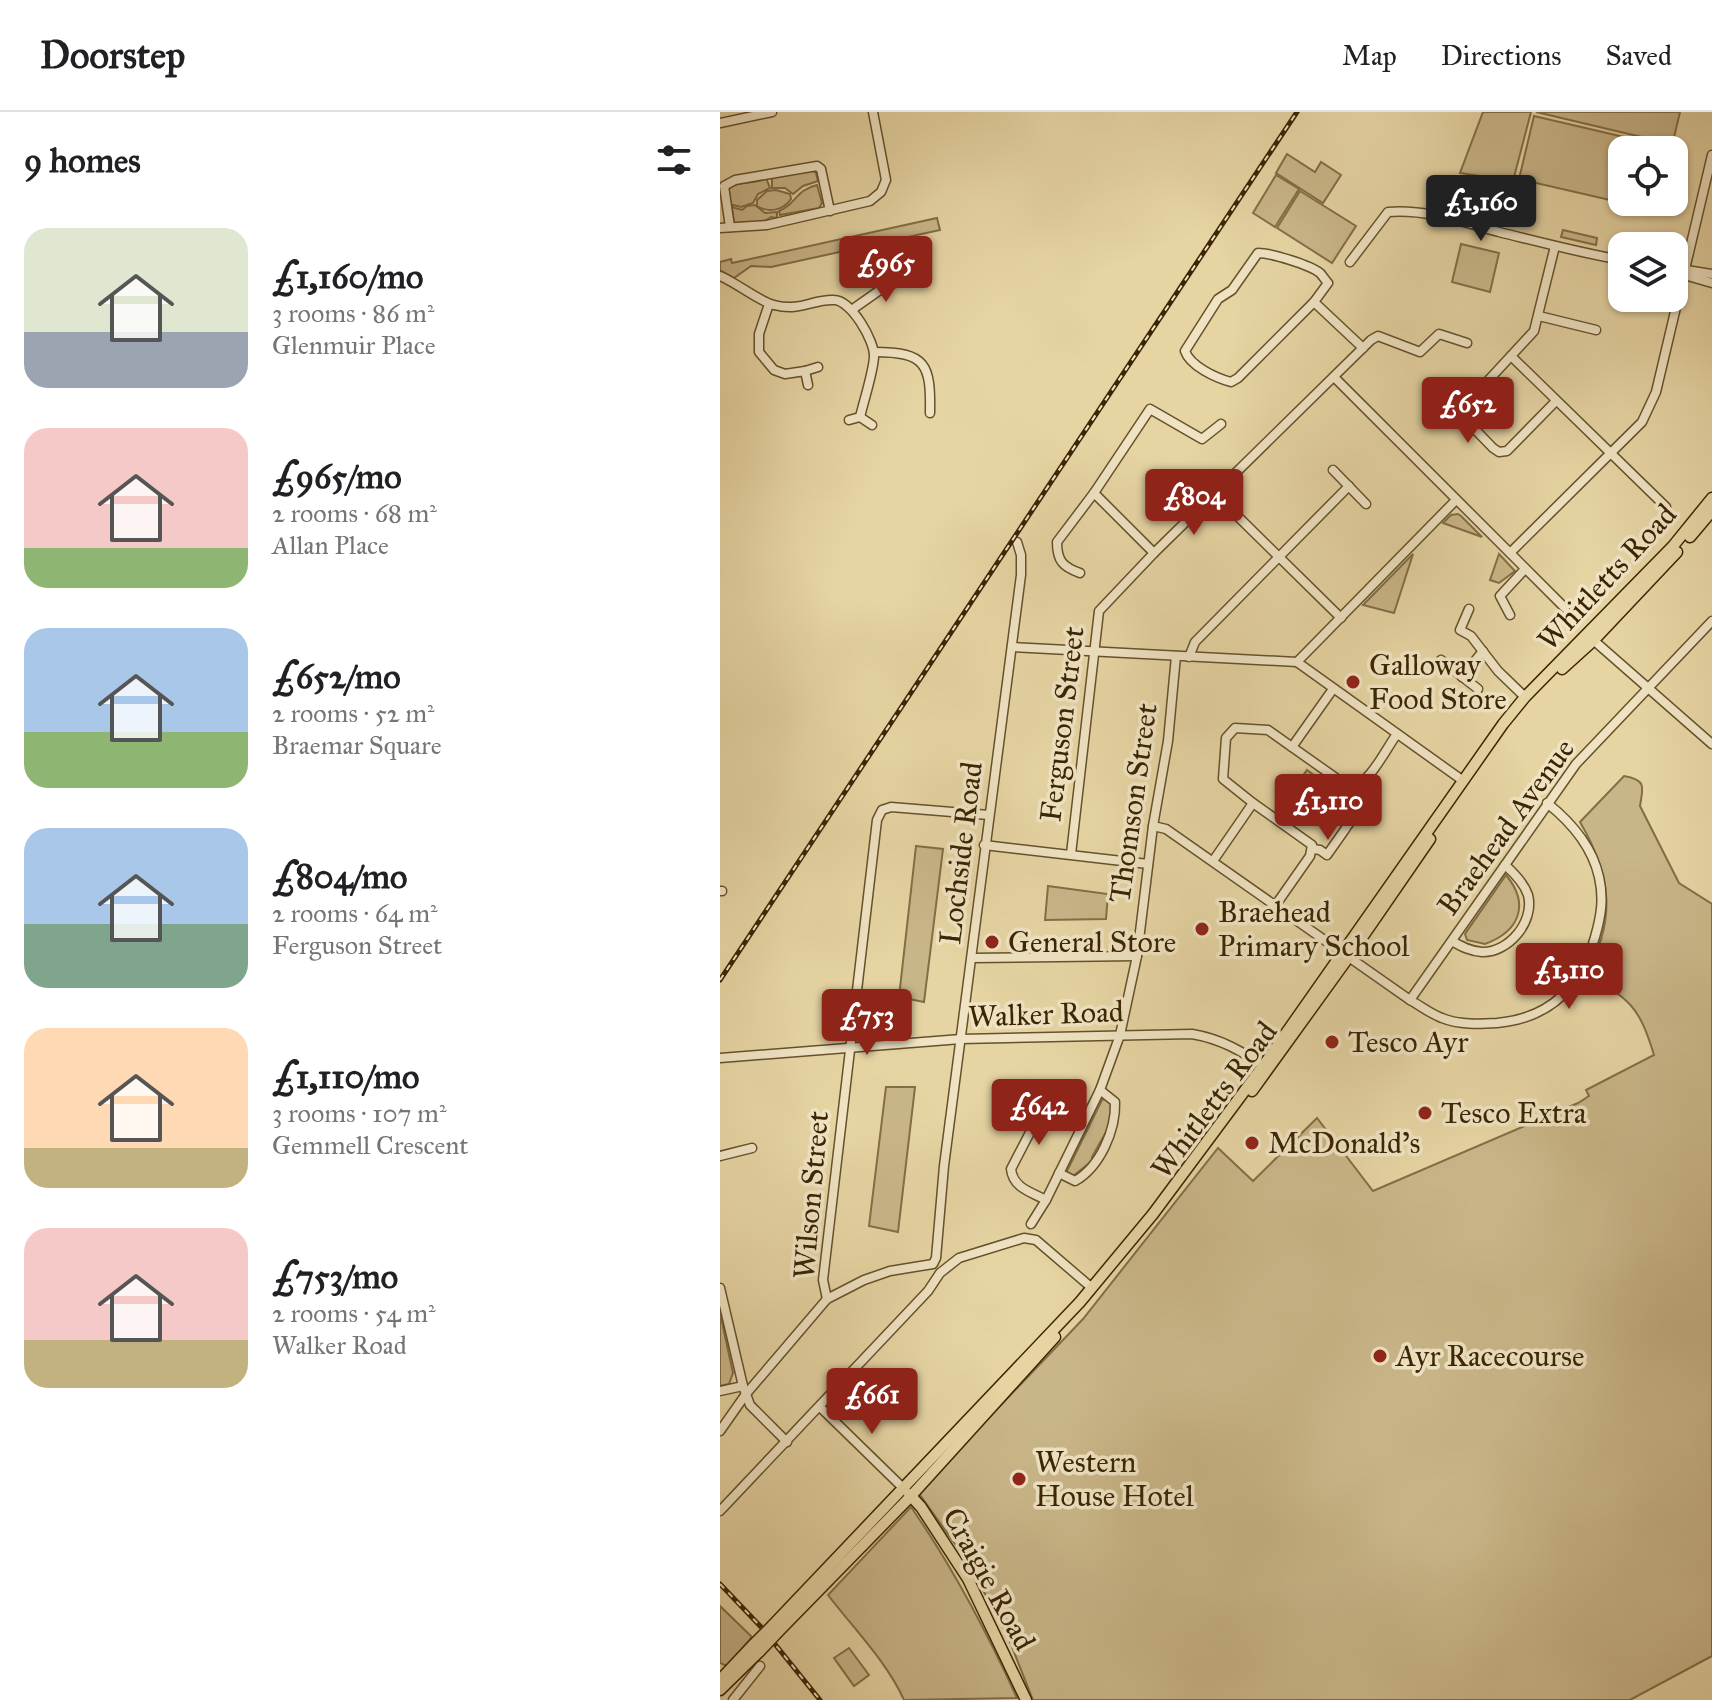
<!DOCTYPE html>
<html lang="en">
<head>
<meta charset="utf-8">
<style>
  :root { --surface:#fff; --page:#f6f6f6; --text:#202124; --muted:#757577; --line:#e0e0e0; --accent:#8f2418 }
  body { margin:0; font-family:"IM FELL Great Primer",serif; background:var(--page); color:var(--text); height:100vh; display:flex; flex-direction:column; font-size:30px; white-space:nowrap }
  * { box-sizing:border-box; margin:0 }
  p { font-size:26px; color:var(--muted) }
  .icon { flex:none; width:44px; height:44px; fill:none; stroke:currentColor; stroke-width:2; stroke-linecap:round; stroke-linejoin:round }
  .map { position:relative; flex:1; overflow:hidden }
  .details { display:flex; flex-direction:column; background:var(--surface); width:720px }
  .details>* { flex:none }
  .fabs { position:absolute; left:888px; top:24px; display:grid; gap:16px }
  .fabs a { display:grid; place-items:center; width:80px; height:80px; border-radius:16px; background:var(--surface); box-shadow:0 2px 6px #0004; font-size:40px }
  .price { position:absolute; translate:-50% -68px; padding:0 18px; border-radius:8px; background:var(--accent); color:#fff; font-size:26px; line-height:52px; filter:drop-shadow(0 2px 4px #0008) }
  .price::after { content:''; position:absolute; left:50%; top:48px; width:24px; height:18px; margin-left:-12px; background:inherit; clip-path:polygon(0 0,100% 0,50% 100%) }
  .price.active { background:#222; color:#fff }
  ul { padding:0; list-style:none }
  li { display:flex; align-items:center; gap:24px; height:200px; padding:0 24px }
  li span { display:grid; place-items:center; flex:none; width:224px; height:160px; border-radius:24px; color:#555 }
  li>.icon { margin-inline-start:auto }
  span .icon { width:96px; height:96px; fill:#fffc; stroke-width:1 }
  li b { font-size:34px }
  h2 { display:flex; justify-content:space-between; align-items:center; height:96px; padding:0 24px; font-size:34px }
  header { display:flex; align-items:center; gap:48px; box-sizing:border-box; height:112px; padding:0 40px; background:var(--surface); border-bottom:2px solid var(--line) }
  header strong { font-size:38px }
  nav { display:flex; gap:44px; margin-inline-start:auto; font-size:28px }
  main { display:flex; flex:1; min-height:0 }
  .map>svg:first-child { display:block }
</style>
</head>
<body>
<header>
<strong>Doorstep</strong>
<nav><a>Map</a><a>Directions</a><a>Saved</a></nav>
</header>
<main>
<section class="details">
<h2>9 homes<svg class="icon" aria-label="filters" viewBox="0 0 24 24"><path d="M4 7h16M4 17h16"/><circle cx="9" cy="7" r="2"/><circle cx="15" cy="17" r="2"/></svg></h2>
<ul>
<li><span style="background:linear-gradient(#dfe7d0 65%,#9aa5b1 0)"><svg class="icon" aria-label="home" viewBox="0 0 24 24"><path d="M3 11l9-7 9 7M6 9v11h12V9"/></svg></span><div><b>£1,160/mo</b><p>3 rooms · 86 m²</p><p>Glenmuir Place</p></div></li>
<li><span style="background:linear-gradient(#f6c9c9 75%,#8fb573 0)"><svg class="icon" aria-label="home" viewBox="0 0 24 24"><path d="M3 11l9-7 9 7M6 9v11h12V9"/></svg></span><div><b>£965/mo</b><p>2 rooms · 68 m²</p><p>Allan Place</p></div></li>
<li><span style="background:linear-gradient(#a9c7e8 65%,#8fb573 0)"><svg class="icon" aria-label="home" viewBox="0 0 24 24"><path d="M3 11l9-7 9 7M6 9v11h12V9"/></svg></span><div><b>£652/mo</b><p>2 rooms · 52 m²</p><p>Braemar Square</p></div></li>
<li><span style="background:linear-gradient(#a9c7e8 60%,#7fa58c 0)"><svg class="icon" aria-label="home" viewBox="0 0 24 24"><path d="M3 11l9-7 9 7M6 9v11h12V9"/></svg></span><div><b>£804/mo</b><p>2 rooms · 64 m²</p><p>Ferguson Street</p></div></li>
<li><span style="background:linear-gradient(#ffd9b3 75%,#c2b280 0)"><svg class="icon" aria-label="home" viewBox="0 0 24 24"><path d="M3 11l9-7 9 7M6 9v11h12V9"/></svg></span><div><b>£1,110/mo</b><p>3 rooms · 107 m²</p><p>Gemmell Crescent</p></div></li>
<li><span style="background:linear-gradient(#f6c9c9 70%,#c2b280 0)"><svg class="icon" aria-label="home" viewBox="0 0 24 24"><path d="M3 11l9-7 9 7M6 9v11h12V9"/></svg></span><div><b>£753/mo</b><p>2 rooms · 54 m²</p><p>Walker Road</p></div></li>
</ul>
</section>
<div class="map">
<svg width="992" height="1588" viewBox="0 0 992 1588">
  <rect width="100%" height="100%" fill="#e6d4a3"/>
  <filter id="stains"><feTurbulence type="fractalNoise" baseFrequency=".0025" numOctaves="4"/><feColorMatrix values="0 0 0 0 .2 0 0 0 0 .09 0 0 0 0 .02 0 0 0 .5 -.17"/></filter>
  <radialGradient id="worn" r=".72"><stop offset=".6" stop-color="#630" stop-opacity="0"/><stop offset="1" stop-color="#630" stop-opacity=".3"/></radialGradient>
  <g fill="#c9b688" stroke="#826e46" stroke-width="2">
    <path d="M 763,0 L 811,0 L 793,69 L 740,61 Z"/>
    <path d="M 816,0 L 960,0 L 951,38 L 924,38 L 926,26 Z"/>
    <path d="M 814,4 L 917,28 L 915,38 L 902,38 L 903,91 L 799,67 Z"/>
    <path d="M 567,42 L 595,60 L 601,50 L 621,63 L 603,91 L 556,61 Z"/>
    <path d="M 90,57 L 96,61 L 98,69 L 83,74 L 73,82 L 65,76 L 52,76 L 52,65 Z"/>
    <path d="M 556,63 L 579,77 L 555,115 L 533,101 Z"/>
    <path d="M 46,66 L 50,76 L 38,82 L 33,91 L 21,95 L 9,92 L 7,78 C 18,67 35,73 46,66 Z"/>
    <path d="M 97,73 L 102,91 L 99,96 L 60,103 L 59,99 C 76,93 75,78 97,73 Z"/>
    <path d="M 56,78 L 70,82 L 71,87 C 63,99 48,101 37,94 L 37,88 L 47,79 Z"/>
    <path d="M 580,79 L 636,114 L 612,151 L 557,116 Z"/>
    <path d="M 35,93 L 45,101 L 57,100 L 57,106 L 51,105 L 43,110 L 14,111 L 12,95 L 22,98 L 27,94 Z"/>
    <path d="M 217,106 L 220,118 L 51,155 L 31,154 L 14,166 L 0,158 L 0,150 L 11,147 L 12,151 Z"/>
    <path d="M 843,118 L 877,126 L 876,133 L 841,125 Z"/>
    <path d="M 741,132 L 779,141 L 770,180 L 732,170 Z"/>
    <path d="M 738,402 L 741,404 L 762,425 L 723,411 L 731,403 Z"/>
    <path d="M 693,442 L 674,501 L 643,493 Z"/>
    <path d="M 779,442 L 795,459 L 779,471 L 770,468 Z"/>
    <path d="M 587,658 L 605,671 L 578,710 L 560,697 Z"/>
    <path d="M 904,664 C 927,668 923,675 920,694 L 959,771 L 992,792 L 992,1544 L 910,1588 L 313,1588 L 286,1520 L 247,1449 L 198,1380 L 363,1207 L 498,1036 L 533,1069 L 597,1006 L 653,1079 L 858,991 L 869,984 L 866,978 L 934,943 C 919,894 910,887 866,862 C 897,807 891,763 860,710 Z"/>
    <path d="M 196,734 L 223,737 L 204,890 L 179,885 Z"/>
    <path d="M 786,763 C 810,792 800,819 765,832 L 747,828 L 745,822 Z"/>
    <path d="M 328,774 L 388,782 L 386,807 L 325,808 Z"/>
    <path d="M 166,975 L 195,975 L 178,1120 L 149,1114 Z"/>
    <path d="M 387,986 L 392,990 L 391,1011 L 372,1045 L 372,1049 L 353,1064 L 346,1061 L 382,988 Z"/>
    <path d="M 0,1201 L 13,1261 L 9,1272 L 0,1274 Z"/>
    <path d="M 191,1395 C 234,1457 266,1518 297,1586 L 184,1588 C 167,1550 134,1517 108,1483 Z"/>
    <path d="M 0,1494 L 32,1525 L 7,1554 L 0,1551 Z"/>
    <path d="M 129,1536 L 149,1563 L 134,1574 L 114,1546 Z"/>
  </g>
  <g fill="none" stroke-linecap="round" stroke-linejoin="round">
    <defs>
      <g id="minor">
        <path d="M 0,11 L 52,0"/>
        <path d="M 10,115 L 4,74 L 15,68 L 97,54 L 101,57 L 110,99"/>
        <path d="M 0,116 L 47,113 L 150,89 L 161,80 L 166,68 L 153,0"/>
        <path d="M 835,134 L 814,219 L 740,299 L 743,305 L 773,336 L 779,340 L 787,339 L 836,289"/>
        <path d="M 538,141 C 551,141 590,153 600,161 C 603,164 605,168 608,171 L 594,190 L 518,266 L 511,270 C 496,266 470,254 465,239 L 498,187 L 512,178 Z"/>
        <path d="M 630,150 L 668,100 C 707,97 742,110 779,120 C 820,130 861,141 902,148"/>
        <path d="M 954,156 L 992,162"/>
        <path d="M 954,160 L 992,171"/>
        <path d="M 0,164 C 17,171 40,190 54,193 C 81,200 92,187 114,188 C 131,188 155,229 154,245 C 153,261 144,288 140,305"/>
        <path d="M 594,190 L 643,236"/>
        <path d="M 49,192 L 39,222 L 39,240 L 54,258 L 65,262 L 85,259 L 88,273"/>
        <path d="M 133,197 L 167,173 L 190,167"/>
        <path d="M 819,204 L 876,218"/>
        <path d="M 154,240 C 206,240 211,252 210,301"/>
        <path d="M 791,244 L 946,395"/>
        <path d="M 85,259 L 98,255"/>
        <path d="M 614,265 L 845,496"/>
        <path d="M 129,308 L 140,305 L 152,313"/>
        <path d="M 613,358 L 646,392"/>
        <path d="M 374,381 L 434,441"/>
        <path d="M 495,382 L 621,506"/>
        <path d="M 790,441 L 922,310 L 936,280 L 992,43"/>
        <path d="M 360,461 C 343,455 337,449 337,430 L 374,381 L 430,297 L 482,327 L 501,312"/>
        <path d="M 749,497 L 740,518 L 751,524 L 778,559 L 805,585"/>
        <path d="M 790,503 L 780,484 L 805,457"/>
        <path d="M 871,526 L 992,632"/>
        <path d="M 292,535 L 577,550 L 742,668"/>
        <path d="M 469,545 L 475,530 L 629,374"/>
        <path d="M 721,548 L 758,577"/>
        <path d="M 577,550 L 736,388"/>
        <path d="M 742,565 L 763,539"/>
        <path d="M 572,635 L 630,676 C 650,672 665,638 677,622"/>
        <path d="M 533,691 L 592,733 L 590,744 L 555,794"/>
        <path d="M 628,713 L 646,687 L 634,676"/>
        <path d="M 433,714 L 446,717 L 690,888 C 701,894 711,902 722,906 C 739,913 759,912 777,911 C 831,906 861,875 875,825 C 881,804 884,787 879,765 C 872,734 851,710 827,691"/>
        <path d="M 264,733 L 428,752"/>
        <path d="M 593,737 L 600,738 L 607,743 L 626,716"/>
        <path d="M 351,742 L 379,499 L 434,441 L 651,228 L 658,224 L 700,240 L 719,222 L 747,231"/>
        <path d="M 493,749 L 533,691 L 503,667 L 506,626 L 515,616 L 548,618 L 572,635 L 613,577"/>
        <path d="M 0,779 L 2,779"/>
        <path d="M 732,829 C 742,835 750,839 762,840 C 788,841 815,810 808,783 C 804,771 794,761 785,753"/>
        <path d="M 252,846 L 417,844"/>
        <path d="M 690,888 L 856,652 L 992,509"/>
        <path d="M 0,946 L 241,927 L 472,922 C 501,927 522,939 546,956"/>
        <path d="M 299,996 L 316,1005"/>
        <path d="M 0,1044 L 32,1036"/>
        <path d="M 339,1061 L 355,1069 C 380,1055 396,1018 395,990 L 380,978"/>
        <path d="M 326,1088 C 311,1080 293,1076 291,1057 L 332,978"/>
        <path d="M 311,1112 L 326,1088 L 380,978 L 400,923 L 417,844 L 433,714 L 448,629 L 456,544"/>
        <path d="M 0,1176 L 23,1274 L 30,1293 L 67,1330"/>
        <path d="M 107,1187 L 103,1168 L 157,708 L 162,698 L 171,695 L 269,703"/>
        <path d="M 0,1279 L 23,1274"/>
        <path d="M 100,1295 L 182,1375"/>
        <path d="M 0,1319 L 26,1282 L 107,1187 L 144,1168 L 170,1159 L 213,1152 L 216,1146 L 224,1054 L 301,463 L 301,443 L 297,430"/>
        <path d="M 0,1399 L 208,1179 L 220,1161 L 239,1146 L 304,1126 L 316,1128 L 372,1176"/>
        <path d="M 13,1588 L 40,1554"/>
      </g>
      <g id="major">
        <path d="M 970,425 L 992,399"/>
        <path d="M 842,557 L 873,529 L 957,440"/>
        <path d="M 532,979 L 628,846 L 710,727"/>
        <path d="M 189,1382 L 201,1395 L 248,1467 L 306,1588"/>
        <path d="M 52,1514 L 360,1190 L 433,1102 L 543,954 L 783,612 L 805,585 L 953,434 L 992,386"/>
        <path d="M 58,1520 L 191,1384 L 335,1225"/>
        <path d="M 0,1568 L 34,1532"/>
        <path d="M 0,1578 L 40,1539"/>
      </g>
    </defs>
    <use href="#minor" stroke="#66512b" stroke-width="11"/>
    <use href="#major" stroke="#3b2503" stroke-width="13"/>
    <use href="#minor" stroke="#efe3c3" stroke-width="8"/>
    <use href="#major" stroke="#e6d4a3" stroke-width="10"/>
    <defs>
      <g id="rail">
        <path d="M 0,868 L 577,0"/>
        <path d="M 0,1472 L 42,1516 L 100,1588"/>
      </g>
    </defs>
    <use href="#rail" stroke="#3b2503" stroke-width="5"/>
    <use href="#rail" stroke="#efe3c3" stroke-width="2" stroke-dasharray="6" stroke-linecap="butt"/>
    <defs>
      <g id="major-bridge">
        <path d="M 34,1532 L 52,1514"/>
        <path d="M 40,1539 L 58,1520"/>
      </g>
    </defs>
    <use href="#major-bridge" stroke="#3b2503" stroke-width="13" stroke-linecap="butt"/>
    <use href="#major-bridge" stroke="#e6d4a3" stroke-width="10"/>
  </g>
  <g fill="#8f2418" stroke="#efe3c3" stroke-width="3">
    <circle cx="633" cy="570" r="8"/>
    <circle cx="482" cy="817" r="8"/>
    <circle cx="272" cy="830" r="8"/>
    <circle cx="612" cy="930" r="8"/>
    <circle cx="705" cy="1001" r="8"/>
    <circle cx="532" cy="1031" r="8"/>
    <circle cx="660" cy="1244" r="8"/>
    <circle cx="299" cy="1367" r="8"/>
  </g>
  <g text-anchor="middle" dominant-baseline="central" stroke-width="7" stroke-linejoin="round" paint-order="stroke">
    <g font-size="30" fill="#3b2503" stroke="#efe3c3">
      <text transform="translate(887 465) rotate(-47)">Whitletts Road</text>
      <text transform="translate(342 612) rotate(-83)">Ferguson Street</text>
      <text transform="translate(413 691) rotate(-82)">Thomson Street</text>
      <text transform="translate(786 715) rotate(-54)">Braehead Avenue</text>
      <text transform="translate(241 741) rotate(-83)">Lochside Road</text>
      <text transform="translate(326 902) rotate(-2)">Walker Road</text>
      <text transform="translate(494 988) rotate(-53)">Whitletts Road</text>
      <text transform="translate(91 1083) rotate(-85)">Wilson Street</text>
      <text transform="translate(269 1467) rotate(61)">Craigie Road</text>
    </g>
    <g font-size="30" fill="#3b2503" stroke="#efe3c3" text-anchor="start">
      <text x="649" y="553">Galloway<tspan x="649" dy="34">Food Store</tspan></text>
      <text x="498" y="800">Braehead<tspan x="498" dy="34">Primary School</tspan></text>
      <text x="288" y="830">General Store</text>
      <text x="628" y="930">Tesco Ayr</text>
      <text x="721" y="1001">Tesco Extra</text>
      <text x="548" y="1031">McDonald's</text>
      <text x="676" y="1244">Ayr Racecourse</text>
      <text x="315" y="1350">Western<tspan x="315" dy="34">House Hotel</tspan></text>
    </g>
  </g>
  <rect width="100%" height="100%" filter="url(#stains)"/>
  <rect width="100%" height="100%" fill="url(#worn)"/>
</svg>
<div class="fabs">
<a><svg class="icon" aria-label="locate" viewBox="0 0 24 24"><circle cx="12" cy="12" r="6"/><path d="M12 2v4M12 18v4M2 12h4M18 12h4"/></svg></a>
<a><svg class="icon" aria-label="layers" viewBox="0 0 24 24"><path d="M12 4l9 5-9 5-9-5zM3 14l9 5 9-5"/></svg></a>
</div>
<b class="price active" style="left:761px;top:131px">£1,160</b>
<b class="price" style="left:166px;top:192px">£965</b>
<b class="price" style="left:748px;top:333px">£652</b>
<b class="price" style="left:474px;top:425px">£804</b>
<b class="price" style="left:608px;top:730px">£1,110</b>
<b class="price" style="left:849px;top:899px">£1,110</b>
<b class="price" style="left:147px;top:945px">£753</b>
<b class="price" style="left:319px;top:1035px">£642</b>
<b class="price" style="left:152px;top:1324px">£661</b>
</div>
</main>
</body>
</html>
